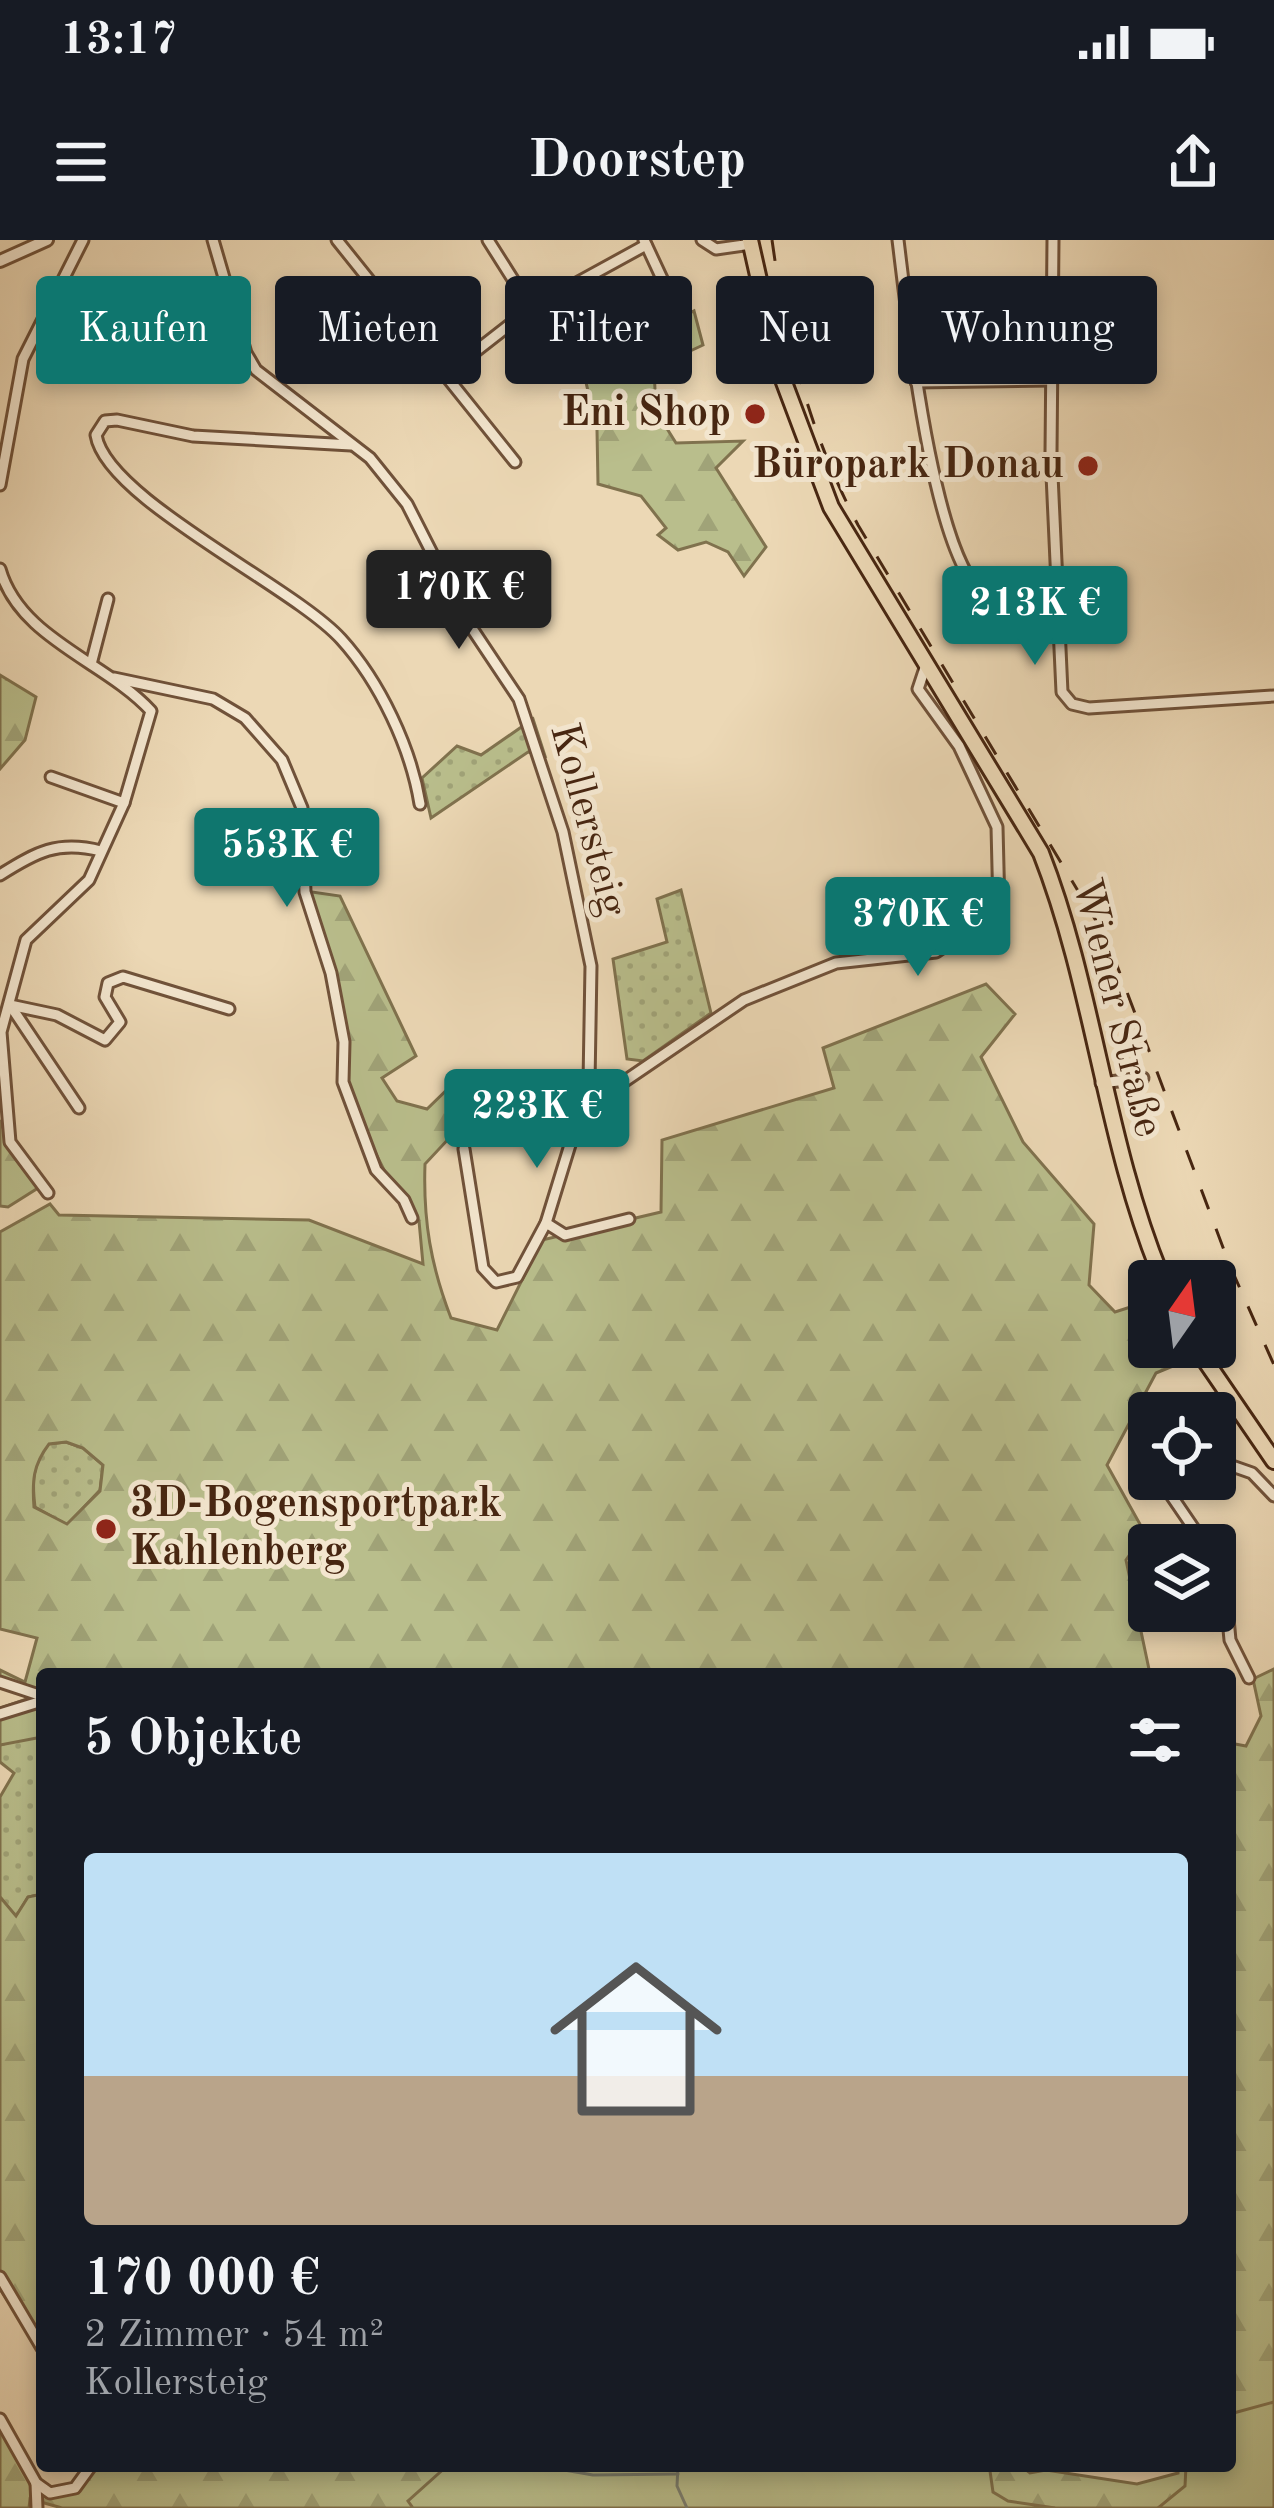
<!DOCTYPE html>
<html lang="de">
<head>
<meta charset="utf-8">
<style>
  :root { --surface:#171b24; --page:#242831; --text:#f1f3f6; --muted:#9ea1a6; --line:#363941; --accent:#0f766e }
  body { margin:0; font-family:"Old Standard TT",serif; background:var(--page); color:var(--text); height:100vh; display:flex; flex-direction:column; font-size:45px; white-space:nowrap }
  * { box-sizing:border-box; margin:0 }
  p { font-size:39px; color:var(--muted) }
  .icon { flex:none; width:66px; height:66px; fill:none; stroke:currentColor; stroke-width:2; stroke-linecap:round; stroke-linejoin:round }
  .map { position:relative; flex:1; overflow:hidden }
  .drawer { position:absolute; left:36px; top:1428px; width:1200px; height:804px; display:flex; flex-direction:column; background:var(--surface); border-radius:12px; box-shadow:0 6px 18px #0003 }
  .drawer>* { flex:none }
  .top-card { position:absolute; left:36px; top:36px; width:1203px; height:108px; display:flex; gap:24px }
  .needle { width:78px; rotate:14deg }
  .tools { position:absolute; left:1128px; top:1020px; display:grid; gap:24px }
  .tools a { display:grid; place-items:center; width:108px; height:108px; border-radius:12px; background:var(--surface); box-shadow:0 6px 18px #0003; font-size:60px }
  .price { position:absolute; translate:-50% -102px; padding:0 27px; border-radius:12px; background:var(--accent); color:#fff; font-size:39px; line-height:78px; filter:drop-shadow(0 3px 6px #0008) }
  .price::after { content:''; position:absolute; left:50%; top:72px; width:36px; height:27px; margin-left:-18px; background:inherit; clip-path:polygon(0 0,100% 0,50% 100%) }
  .price.selected { background:#222; color:#fff }
  ul { padding:0; list-style:none }
  li { display:grid; align-content:center; gap:24px; height:636px; padding:0 48px }
  li+li { border-top:3px solid var(--line) }
  li span { display:grid; place-items:center; height:372px; border-radius:12px; color:#555 }
  li>.icon { margin-inline-start:auto }
  span .icon { width:216px; height:216px; fill:#fffc; stroke-width:1 }
  li b { font-size:51px }
  h2 { display:flex; justify-content:space-between; align-items:center; height:144px; padding:0 48px; font-size:51px }
  .pill { padding:0 42px; border-radius:12px; background:var(--surface); box-shadow:0 6px 18px #0003; font-size:42px; line-height:108px }
  .pill.selected { background:var(--accent); color:#fff }
  .status { display:flex; justify-content:space-between; align-items:center; height:84px; padding:0 60px; background:var(--surface); direction:ltr }
  .status svg { height:33px; fill:currentColor }
  header { display:flex; justify-content:space-between; align-items:center; height:156px; padding:0 48px; background:var(--surface); font-size:54px; font-weight:600 }
  .map>svg:first-child { display:block }
</style>
</head>
<body>
<div class="status"><b>13:17</b><svg viewBox="0 0 49 12"><path d="M0 12V9h3v3zM5 12V6h3v6zM10 12V3h3v9zM15 12V0h3v12zM26 1h20v11H26zM47 4h2v5h-2z"/></svg></div>
<header><svg class="icon" aria-label="menu" viewBox="0 0 24 24"><path d="M4 6h16M4 12h16M4 18h16"/></svg>Doorstep<svg class="icon" aria-label="share" viewBox="0 0 24 24"><path d="M12 15V3M7 8l5-5 5 5M5 13v7h14v-7"/></svg></header>
<div class="map">
<svg width="1274" height="2268" viewBox="0 0 1274 2268">
  <defs>
    <pattern id="grass-dots" width="8" height="8" patternUnits="userSpaceOnUse" patternTransform="scale(3)"><rect width="8" height="8" fill="#b9be8c"/><path d="M2 2h.1M6 6h.1" fill="none" stroke="#a0a378" stroke-width="1.8" stroke-linecap="round"/></pattern>
    <pattern id="forest-firs" width="22" height="20" patternUnits="userSpaceOnUse" patternTransform="scale(3)"><rect width="22" height="20" fill="#b9be8c"/><path d="M5 1l3.5 6h-7zM16 11l3.5 6h-7z" fill="#a0a378"/></pattern>
  </defs>
  <rect width="100%" height="100%" fill="#ecd8b5"/>
  <filter id="stains"><feTurbulence type="fractalNoise" baseFrequency=".00167" numOctaves="4"/><feColorMatrix values="0 0 0 0 .2 0 0 0 0 .09 0 0 0 0 .02 0 0 0 .5 -.17"/></filter>
  <radialGradient id="worn" r=".72"><stop offset=".6" stop-color="#630" stop-opacity="0"/><stop offset="1" stop-color="#630" stop-opacity=".3"/></radialGradient>
  <g fill="url(#grass-dots)" stroke="#80724e" stroke-width="3">
    <path d="M 533,479 L 545,516 L 528,512 L 431,578 L 422,538 L 457,506 L 481,515 Z"/>
    <path d="M 681,650 L 711,773 L 643,821 L 627,819 L 613,719 L 667,702 L 657,659 Z"/>
    <path d="M 66,1202 L 83,1208 L 103,1225 L 100,1250 L 67,1285 L 35,1267 C 32,1242 32,1225 48,1204 Z"/>
    <path d="M 34,1495 L 42,1497 L 42,1654 L 28,1657 L 16,1677 L 0,1657 L 0,1557 L 14,1533 L 0,1522 L 0,1505 Z"/>
  </g>
  <g fill="url(#forest-firs)" stroke="#80724e" stroke-width="3" fill-rule="evenodd">
    <path d="M 694,71 L 703,105 L 654,128 L 656,171 L 676,203 L 743,201 L 716,228 L 766,307 L 744,336 L 728,312 L 706,302 L 678,310 L 658,295 L 666,288 L 641,256 L 598,244 L 597,190 L 585,138 L 594,114 L 620,90 L 644,95 Z"/>
    <path d="M 0,435 L 36,457 L 25,500 L 0,529 Z"/>
    <path d="M 305,651 L 340,656 L 416,816 L 382,838 L 397,861 L 427,869 L 460,837 L 481,864 L 425,924 C 423,981 431,1026 451,1078 L 497,1090 L 542,1000 L 661,972 L 662,900 L 834,848 L 823,808 L 986,744 L 1015,774 L 981,817 L 1023,902 L 1094,984 L 1089,1045 L 1115,1072 L 1149,1061 L 1149,1107 L 1181,1107 L 1173,1126 L 1156,1133 L 1107,1225 L 1151,1304 L 1135,1307 L 1126,1320 L 1150,1434 L 42,1434 L 42,1497 L 0,1505 L 0,1468 L 33,1457 L 0,1446 L 0,1430 L 25,1442 L 37,1398 L 0,1389 L 0,992 L 50,964 L 59,975 L 309,980 L 423,1024 L 419,981 L 392,946 L 342,846 L 344,808 L 329,729 ZM 66,1202 L 83,1208 L 103,1225 L 100,1251 L 67,1284 L 34,1267 C 32,1241 33,1225 49,1204 Z"/>
    <path d="M 0,880 L 15,918 L 38,948 L 8,967 L 0,966 Z"/>
    <path d="M 1274,1429 L 1274,2268 L 62,2268 L 30,2259 L 29,2268 L 0,2268 L 0,2178 L 35,2235 L 51,2249 L 71,2247 L 86,2226 L 1021,2226 L 1030,2233 L 1046,2230 L 1137,2244 L 1178,2233 L 1178,2226 L 1230,2226 L 1230,1503 L 1246,1506 L 1261,1476 L 1253,1439 Z"/>
    <path d="M 42,1654 L 42,2113 L 0,2049 L 0,1657 L 16,1676 L 28,1657 Z"/>
  </g>
  <g fill="#b9be8c" stroke="#80724e" stroke-width="3">
    <path d="M 1274,2162 L 1274,2268 L 1158,2268 L 1185,2246 L 1186,2226 L 1230,2226 L 1230,2174 Z"/>
    <path d="M 447,2226 L 979,2226 L 990,2231 L 993,2252 L 1008,2261 L 1055,2268 L 413,2268 L 408,2261 Z"/>
  </g>
  <g fill="none" stroke-linecap="round" stroke-linejoin="round">
    <g stroke="#787e70" stroke-width="3">
      <path d="M 541,2226 L 593,2235 L 678,2234"/>
      <path d="M 678,2226 L 677,2246 L 687,2268"/>
    </g>
    <defs>
      <g id="minor">
        <path d="M 213,0 L 246,113 L 256,130 L 370,218 L 407,264 L 465,378 L 519,459 L 563,592 L 591,726 L 589,843 L 546,983 L 517,1037 L 496,1042 L 483,1028 L 464,909"/>
        <path d="M 337,0 L 515,222"/>
        <path d="M 488,0 L 531,68"/>
        <path d="M 644,0 L 664,43"/>
        <path d="M 702,0 L 716,9 L 751,4"/>
        <path d="M 898,0 C 906,63 933,330 987,356 L 1056,354"/>
        <path d="M 1053,0 L 1051,213 L 1062,452 L 1072,464 L 1089,468 L 1274,456"/>
        <path d="M 444,136 L 531,68 L 646,5"/>
        <path d="M 916,142 L 1052,140"/>
        <path d="M 351,205 L 193,196 L 117,180 L 105,181 L 96,195 C 106,259 293,346 341,399 C 380,442 411,508 420,564"/>
        <path d="M 0,245 L 23,119 L 83,0"/>
        <path d="M 0,329 C 20,399 105,421 151,471 L 124,563 L 89,640 L 26,700 L 1,792 L 10,902 L 48,953"/>
        <path d="M 91,424 L 108,359"/>
        <path d="M 114,438 L 213,459 L 245,478 L 282,520 L 302,568 L 305,652 L 331,733 L 344,802 L 343,842 L 376,930 L 404,960 L 412,978"/>
        <path d="M 51,537 L 124,563"/>
        <path d="M 0,635 C 36,612 58,600 101,611"/>
        <path d="M 10,765 L 57,775 L 105,800 L 120,782 L 105,757 L 108,743 L 123,737 L 229,769"/>
        <path d="M 10,765 L 79,868"/>
        <path d="M 1101,843 L 1143,838"/>
        <path d="M 573,894 L 619,845 L 744,760 L 836,723 L 936,712 L 999,669 L 997,587 L 959,506 L 918,449 L 926,425"/>
        <path d="M 546,983 L 565,995 L 629,979"/>
        <path d="M 1161,1173 L 1168,1173"/>
        <path d="M 1215,1220 L 1252,1233 L 1274,1256"/>
        <path d="M 1160,1239 L 1205,1305"/>
        <path d="M 1215,1321 L 1225,1347 L 1230,1400 L 1249,1438"/>
        <path d="M 0,1442 L 42,1456"/>
        <path d="M 0,1474 L 42,1461"/>
        <path d="M 0,2037 L 42,2108"/>
        <path d="M 0,2179 L 36,2243 L 50,2253 L 75,2248 L 91,2226"/>
        <path d="M 36,2243 L 37,2268"/>
      </g>
      <path id="tertiary" d="M 0,21 L 47,0"/>
      <g id="primary">
        <path d="M 750,0 L 779,129 L 831,267 L 1041,613 C 1095,751 1105,903 1163,1041"/>
        <path d="M 1196,1107 L 1274,1221"/>
      </g>
    </defs>
    <use href="#minor" stroke="#70523a" stroke-width="15"/>
    <use href="#tertiary" stroke="#70523a" stroke-width="16"/>
    <use href="#primary" stroke="#472611" stroke-width="20"/>
    <use href="#minor" stroke="#f3e6cf" stroke-width="9"/>
    <use href="#tertiary" stroke="#f3e6cf" stroke-width="10"/>
    <use href="#primary" stroke="#ecd8b5" stroke-width="14"/>
    <path stroke="#472611" stroke-width="3" stroke-dasharray="21 21" stroke-linecap="butt" d="M 772,0 C 786,102 810,194 858,285 L 1107,699 L 1230,1026 L 1274,1125"/>
  </g>
  <g fill="#8f2418" stroke="#f3e6cf" stroke-width="4.5">
    <circle cx="755" cy="174" r="12"/>
    <circle cx="1088" cy="226" r="12"/>
    <circle cx="106" cy="1289" r="12"/>
  </g>
  <g text-anchor="middle" dominant-baseline="central" stroke-width="10" stroke-linejoin="round" paint-order="stroke">
    <g font-size="42" font-weight="bold" fill="#472611" stroke="#f3e6cf" text-anchor="end">
      <text x="731" y="174">Eni Shop</text>
      <text x="1064" y="226">Büropark Donau</text>
      <text x="130" y="1265" text-anchor="start">3D-Bogensportpark<tspan x="130" dy="48">Kahlenberg</tspan></text>
    </g>
    <g font-size="42" fill="#472611" stroke="#f3e6cf">
      <text transform="translate(587 580) rotate(75)">Kollersteig</text>
      <text transform="translate(1116 768) rotate(76)">Wiener Straße</text>
    </g>
  </g>
  <rect width="100%" height="100%" filter="url(#stains)"/>
  <rect width="100%" height="100%" fill="url(#worn)"/>
</svg>
<div class="tools">
<a><svg class="needle" viewBox="-14 -14 28 28"><path d="M0-13l5 13h-10z" fill="#e53935"/><path d="M0 13l5-13h-10z" fill="#9ea1a6"/></svg></a>
<a><svg class="icon" aria-label="locate" viewBox="0 0 24 24"><circle cx="12" cy="12" r="6"/><path d="M12 2v4M12 18v4M2 12h4M18 12h4"/></svg></a>
<a><svg class="icon" aria-label="layers" viewBox="0 0 24 24"><path d="M12 4l9 5-9 5-9-5zM3 14l9 5 9-5"/></svg></a>
</div>
<b class="price selected" style="left:459px;top:412px">170K €</b>
<b class="price" style="left:1035px;top:428px">213K €</b>
<b class="price" style="left:287px;top:670px">553K €</b>
<b class="price" style="left:918px;top:739px">370K €</b>
<b class="price" style="left:537px;top:931px">223K €</b>
<div class="top-card">
<a class="pill selected">Kaufen</a>
<a class="pill">Mieten</a>
<a class="pill">Filter</a>
<a class="pill">Neu</a>
<a class="pill">Wohnung</a>
</div>
<section class="drawer">
<h2>5 Objekte<svg class="icon" aria-label="filters" viewBox="0 0 24 24"><path d="M4 7h16M4 17h16"/><circle cx="9" cy="7" r="2"/><circle cx="15" cy="17" r="2"/></svg></h2>
<ul>
<li><span style="background:linear-gradient(#bfe0f5 60%,#b9a48a 0)"><svg class="icon" aria-label="home" viewBox="0 0 24 24"><path d="M3 11l9-7 9 7M6 9v11h12V9"/></svg></span><div><b>170 000 €</b><p>2 Zimmer · 54 m²</p><p>Kollersteig</p></div></li>
</ul>
</section>
</div>
</body>
</html>
